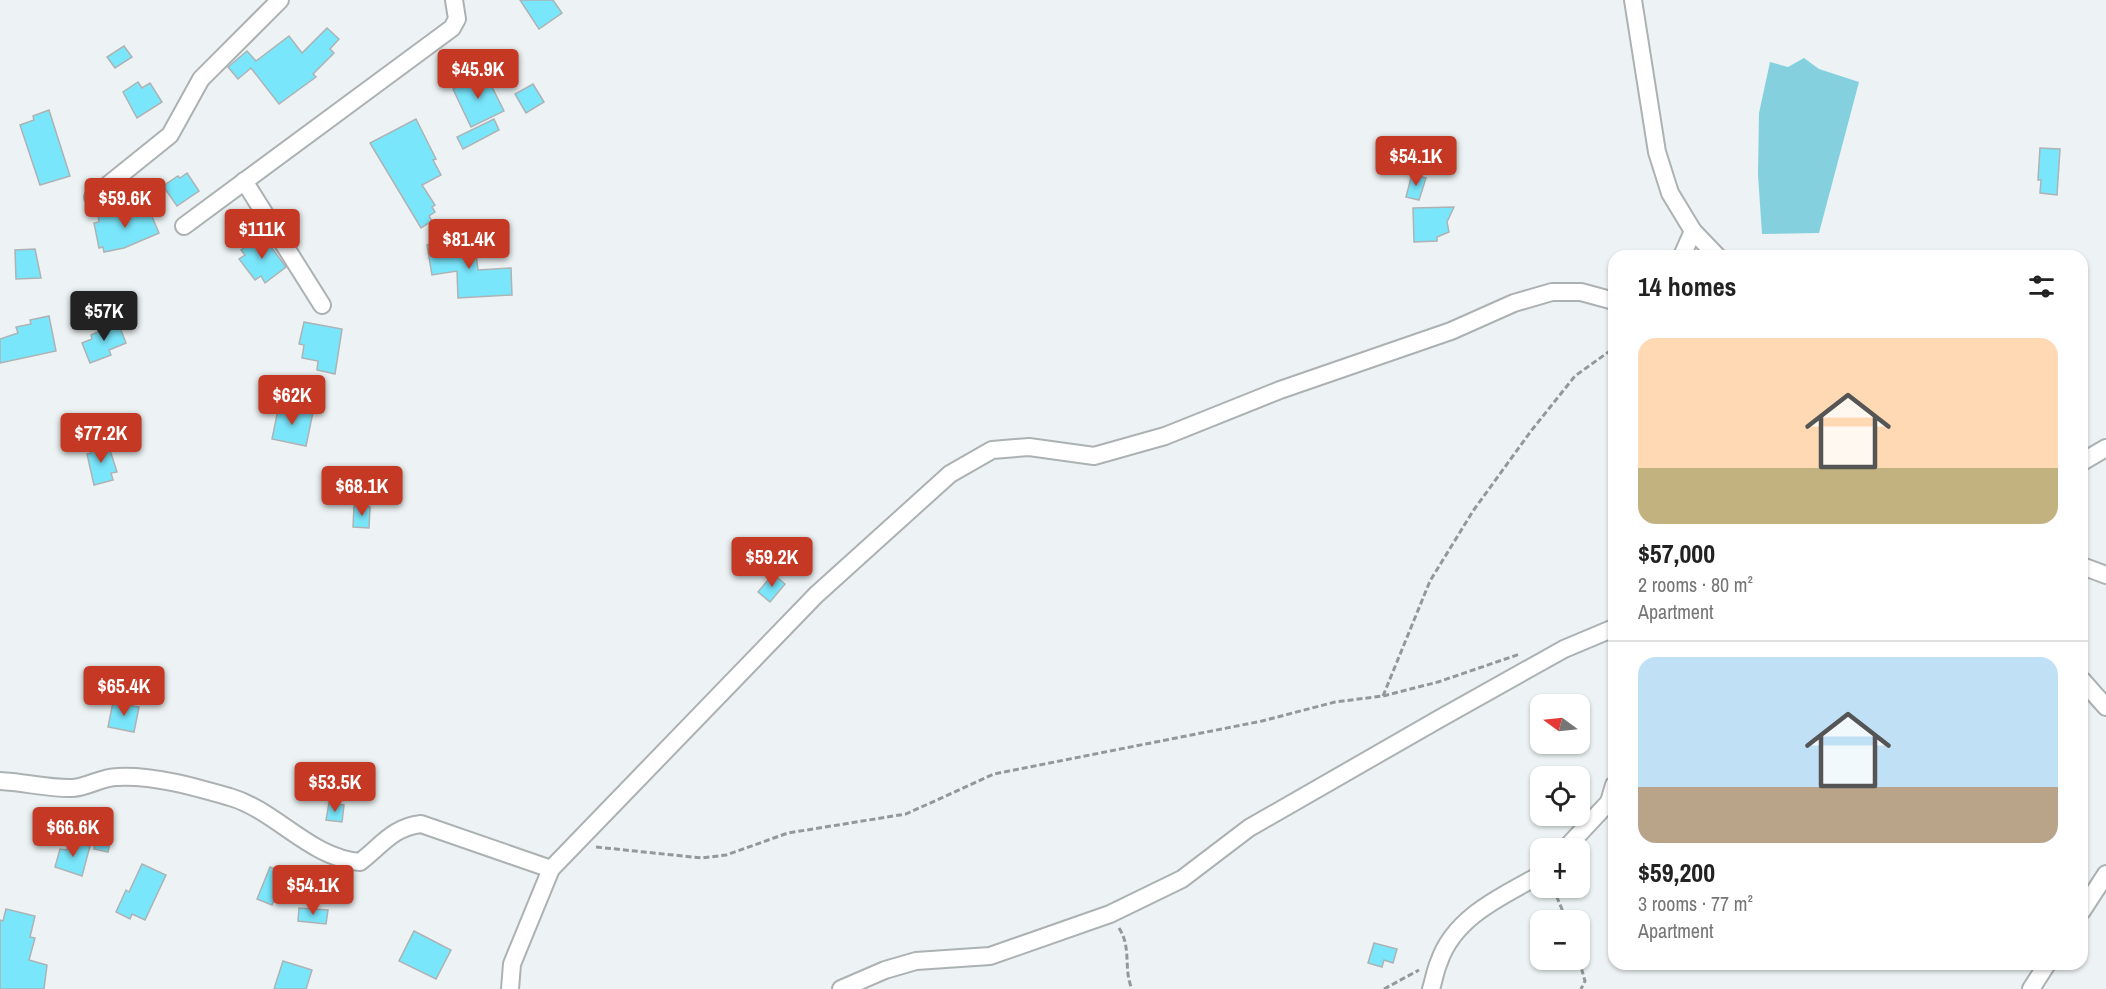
<!DOCTYPE html>
<html lang="en">
<head>
<meta charset="utf-8">
<style>
  :root { --surface:#fff; --page:#f6f6f6; --text:#222; --muted:#767676; --line:#e0e0e0; --accent:#c43824 }
  body { margin:0; font-family:"Archivo Narrow",sans-serif; background:var(--page); color:var(--text); height:100vh; display:flex; flex-direction:column; font-size:22px; white-space:nowrap }
  * { box-sizing:border-box; margin:0 }
  p { font-size:20px; color:var(--muted) }
  .icon { flex:none; width:33px; height:33px; fill:none; stroke:currentColor; stroke-width:2; stroke-linecap:round; stroke-linejoin:round }
  .map { position:relative; flex:1; overflow:hidden }
  .drawer { position:absolute; left:1608px; top:250px; width:480px; height:720px; display:flex; flex-direction:column; background:var(--surface); border-radius:18px; box-shadow:0 2px 4px #0004 }
  .drawer>* { flex:none }
  .needle { width:39px; rotate:285deg }
  .tools { position:absolute; left:1530px; top:694px; display:grid; gap:12px }
  .tools a { display:grid; place-items:center; width:60px; height:60px; border-radius:12px; background:var(--surface); box-shadow:0 2px 4px #0004; font-size:30px }
  .price { position:absolute; translate:-50% -51px; padding:0 14px; border-radius:6px; background:var(--accent); color:#fff; font-size:20px; line-height:39px; filter:drop-shadow(0 2px 3px #0008) }
  .price::after { content:''; position:absolute; left:50%; top:36px; width:18px; height:14px; margin-left:-9px; background:inherit; clip-path:polygon(0 0,100% 0,50% 100%) }
  .price.selected { background:#222; color:#fff }
  ul { padding:0; list-style:none }
  li { display:grid; align-content:center; gap:12px; height:318px; padding:0 30px }
  li+li { border-top:2px solid var(--line) }
  li span { display:grid; place-items:center; height:186px; border-radius:18px; color:#555 }
  li>.icon { margin-inline-start:auto }
  span .icon { width:108px; height:108px; fill:#fffc; stroke-width:1 }
  li b { font-size:26px }
  h2 { display:flex; justify-content:space-between; align-items:center; height:72px; padding:0 30px; font-size:26px }
  .map>svg:first-child { display:block }
</style>
</head>
<body>
<div class="map">
<svg width="2106" height="989" viewBox="0 0 2106 989">
  <rect width="100%" height="100%" fill="#edf3f4"/>
  <path fill="#85d0df" d="M 1804,58 L 1819,69 L 1859,82 L 1819,233 L 1762,234 L 1758,175 L 1759,113 L 1770,62 L 1788,67 Z"/>
  <g fill="#7ae6fb" stroke="#adb3b4" stroke-width="1.5">
    <path d="M 520,0 L 553,0 L 562,13 L 539,29 Z"/>
    <path d="M 327,28 L 339,39 L 330,49 L 334,53 L 313,74 L 316,77 L 279,104 L 251,68 L 238,79 L 228,67 L 247,51 L 256,61 L 289,36 L 302,53 Z"/>
    <path d="M 124,46 L 132,57 L 115,68 L 107,57 Z"/>
    <path d="M 485,73 L 504,111 L 471,127 L 453,89 Z"/>
    <path d="M 138,82 L 142,88 L 150,83 L 162,102 L 137,118 L 123,92 Z"/>
    <path d="M 533,84 L 544,102 L 526,113 L 515,94 Z"/>
    <path d="M 49,110 L 70,176 L 40,185 L 20,125 L 34,120 L 33,116 Z"/>
    <path d="M 416,119 L 436,159 L 433,160 L 441,175 L 422,185 L 435,205 L 432,207 L 435,212 L 429,216 L 432,221 L 421,228 L 370,143 Z"/>
    <path d="M 494,119 L 499,130 L 463,149 L 457,137 Z"/>
    <path d="M 2040,148 L 2060,149 L 2057,195 L 2040,193 L 2041,180 L 2038,180 Z"/>
    <path d="M 187,173 L 199,191 L 177,206 L 163,186 L 178,176 L 180,178 Z"/>
    <path d="M 1412,174 L 1426,178 L 1419,200 L 1406,197 Z"/>
    <path d="M 147,205 L 159,233 L 124,248 L 104,252 L 103,247 L 99,248 L 94,223 L 99,222 L 98,216 L 131,212 Z"/>
    <path d="M 1454,207 L 1447,222 L 1449,232 L 1437,237 L 1437,241 L 1414,242 L 1413,208 Z"/>
    <path d="M 262,235 L 286,267 L 265,283 L 261,276 L 255,280 L 239,259 L 245,255 L 241,250 Z"/>
    <path d="M 474,239 L 478,270 L 511,268 L 512,295 L 458,298 L 457,271 L 432,275 L 427,245 Z"/>
    <path d="M 35,249 L 41,278 L 16,279 L 15,250 Z"/>
    <path d="M 49,316 L 56,351 L 0,363 L 0,339 L 18,333 L 16,327 L 31,324 L 30,320 Z"/>
    <path d="M 117,320 L 126,343 L 109,350 L 111,355 L 90,363 L 82,343 L 92,339 L 91,335 L 100,331 L 99,328 Z"/>
    <path d="M 304,322 L 342,329 L 335,374 L 317,370 L 318,361 L 302,358 L 304,345 L 299,344 Z"/>
    <path d="M 279,405 L 313,412 L 306,446 L 272,439 Z"/>
    <path d="M 108,444 L 117,472 L 111,473 L 113,480 L 94,485 L 87,454 L 91,453 L 89,448 Z"/>
    <path d="M 354,506 L 370,507 L 369,528 L 353,527 Z"/>
    <path d="M 773,574 L 785,584 L 770,602 L 758,592 Z"/>
    <path d="M 113,702 L 139,707 L 134,732 L 108,727 Z"/>
    <path d="M 329,803 L 344,805 L 342,822 L 326,820 Z"/>
    <path d="M 98,831 L 112,834 L 108,852 L 94,849 Z"/>
    <path d="M 69,841 L 90,846 L 82,876 L 55,867 L 60,849 L 67,850 Z"/>
    <path d="M 142,864 L 166,875 L 145,920 L 132,914 L 130,919 L 116,912 L 126,890 L 129,892 Z"/>
    <path d="M 270,867 L 285,873 L 272,905 L 257,899 Z"/>
    <path d="M 299,908 L 328,910 L 326,924 L 298,921 Z"/>
    <path d="M 6,909 L 35,916 L 30,937 L 35,938 L 29,960 L 47,965 L 44,989 L 0,989 L 0,920 L 3,921 Z"/>
    <path d="M 414,931 L 451,950 L 436,979 L 399,961 Z"/>
    <path d="M 1374,943 L 1397,949 L 1393,963 L 1384,960 L 1382,967 L 1368,963 Z"/>
    <path d="M 283,961 L 312,970 L 306,989 L 274,989 Z"/>
  </g>
  <g fill="none" stroke-linecap="round" stroke-linejoin="round">
    <defs>
      <g id="minor">
        <path d="M 1633,0 L 1657,152 L 1670,193 L 1693,231 L 1717,256"/>
        <path d="M 244,181 L 322,305"/>
        <path d="M 93,197 L 170,135 L 201,79 L 280,0"/>
        <path d="M 184,226 L 452,28 L 457,19 L 454,0"/>
        <path d="M 1682,256 L 1693,231"/>
        <path d="M 2082,462 L 2106,448"/>
        <path d="M 2082,566 L 2106,575"/>
        <path d="M 2082,680 L 2106,707"/>
        <path d="M 0,781 C 24,782 49,789 73,788 C 88,787 102,777 117,777 C 154,775 195,787 230,797 C 277,811 310,858 360,862 C 381,846 393,827 421,824 L 551,869"/>
        <path d="M 1565,849 L 1609,802 L 1614,785"/>
        <path d="M 2082,911 L 2106,874"/>
        <path d="M 510,989 L 512,964 L 551,869 L 816,595 L 950,474 L 992,450 L 1029,447 L 1094,456 L 1165,436 L 1280,390 L 1451,331 L 1514,303 L 1552,292 L 1581,292 L 1614,301"/>
        <path d="M 841,989 L 885,970 L 916,961 L 990,956 L 1110,914 L 1182,879 L 1249,828 L 1439,719 L 1564,649 L 1614,628"/>
        <path d="M 1431,989 C 1434,980 1435,971 1439,962 C 1454,917 1502,896 1540,875"/>
        <path d="M 2031,989 L 2047,964"/>
      </g>
    </defs>
    <use href="#minor" stroke="#acb1b2" stroke-width="20"/>
    <g stroke="#949899" stroke-width="3" stroke-dasharray="6 3" stroke-linecap="butt">
      <path d="M 1383,696 L 1430,581 L 1473,511 L 1531,431 L 1575,376 L 1614,348"/>
      <path d="M 596,847 L 702,858 L 726,855 L 788,833 L 906,814 L 994,774 L 1262,721 L 1335,702 L 1383,696 L 1438,682 L 1520,654"/>
      <path d="M 1553,888 L 1567,921"/>
      <path d="M 1119,928 C 1132,948 1123,969 1132,989"/>
      <path d="M 1579,960 L 1585,981 L 1581,989"/>
      <path d="M 1384,989 L 1419,970"/>
    </g>
    <use href="#minor" stroke="#fff" stroke-width="16"/>
  </g>
</svg>
<div class="tools">
<a><svg class="needle" viewBox="-14 -14 28 28"><path d="M0-13l5 13h-10z" fill="#e53935"/><path d="M0 13l5-13h-10z" fill="#767676"/></svg></a>
<a><svg class="icon" aria-label="locate" viewBox="0 0 24 24"><circle cx="12" cy="12" r="6"/><path d="M12 2v4M12 18v4M2 12h4M18 12h4"/></svg></a>
<a>+</a>
<a>−</a>
</div>
<b class="price" style="left:478px;top:100px">$45.9K</b>
<b class="price" style="left:1416px;top:187px">$54.1K</b>
<b class="price" style="left:125px;top:229px">$59.6K</b>
<b class="price" style="left:262px;top:260px">$111K</b>
<b class="price" style="left:469px;top:270px">$81.4K</b>
<b class="price selected" style="left:104px;top:342px">$57K</b>
<b class="price" style="left:292px;top:426px">$62K</b>
<b class="price" style="left:101px;top:464px">$77.2K</b>
<b class="price" style="left:362px;top:517px">$68.1K</b>
<b class="price" style="left:772px;top:588px">$59.2K</b>
<b class="price" style="left:124px;top:717px">$65.4K</b>
<b class="price" style="left:335px;top:813px">$53.5K</b>
<b class="price" style="left:73px;top:858px">$66.6K</b>
<b class="price" style="left:313px;top:916px">$54.1K</b>
<section class="drawer">
<h2>14 homes<svg class="icon" aria-label="filters" viewBox="0 0 24 24"><path d="M4 7h16M4 17h16"/><circle cx="9" cy="7" r="2"/><circle cx="15" cy="17" r="2"/></svg></h2>
<ul>
<li><span style="background:linear-gradient(#ffd9b3 70%,#c2b280 0)"><svg class="icon" aria-label="home" viewBox="0 0 24 24"><path d="M3 11l9-7 9 7M6 9v11h12V9"/></svg></span><div><b>$57,000</b><p>2 rooms · 80 m²</p><p>Apartment</p></div></li>
<li><span style="background:linear-gradient(#bfe0f5 70%,#b9a48a 0)"><svg class="icon" aria-label="home" viewBox="0 0 24 24"><path d="M3 11l9-7 9 7M6 9v11h12V9"/></svg></span><div><b>$59,200</b><p>3 rooms · 77 m²</p><p>Apartment</p></div></li>
</ul>
</section>
</div>
</body>
</html>
